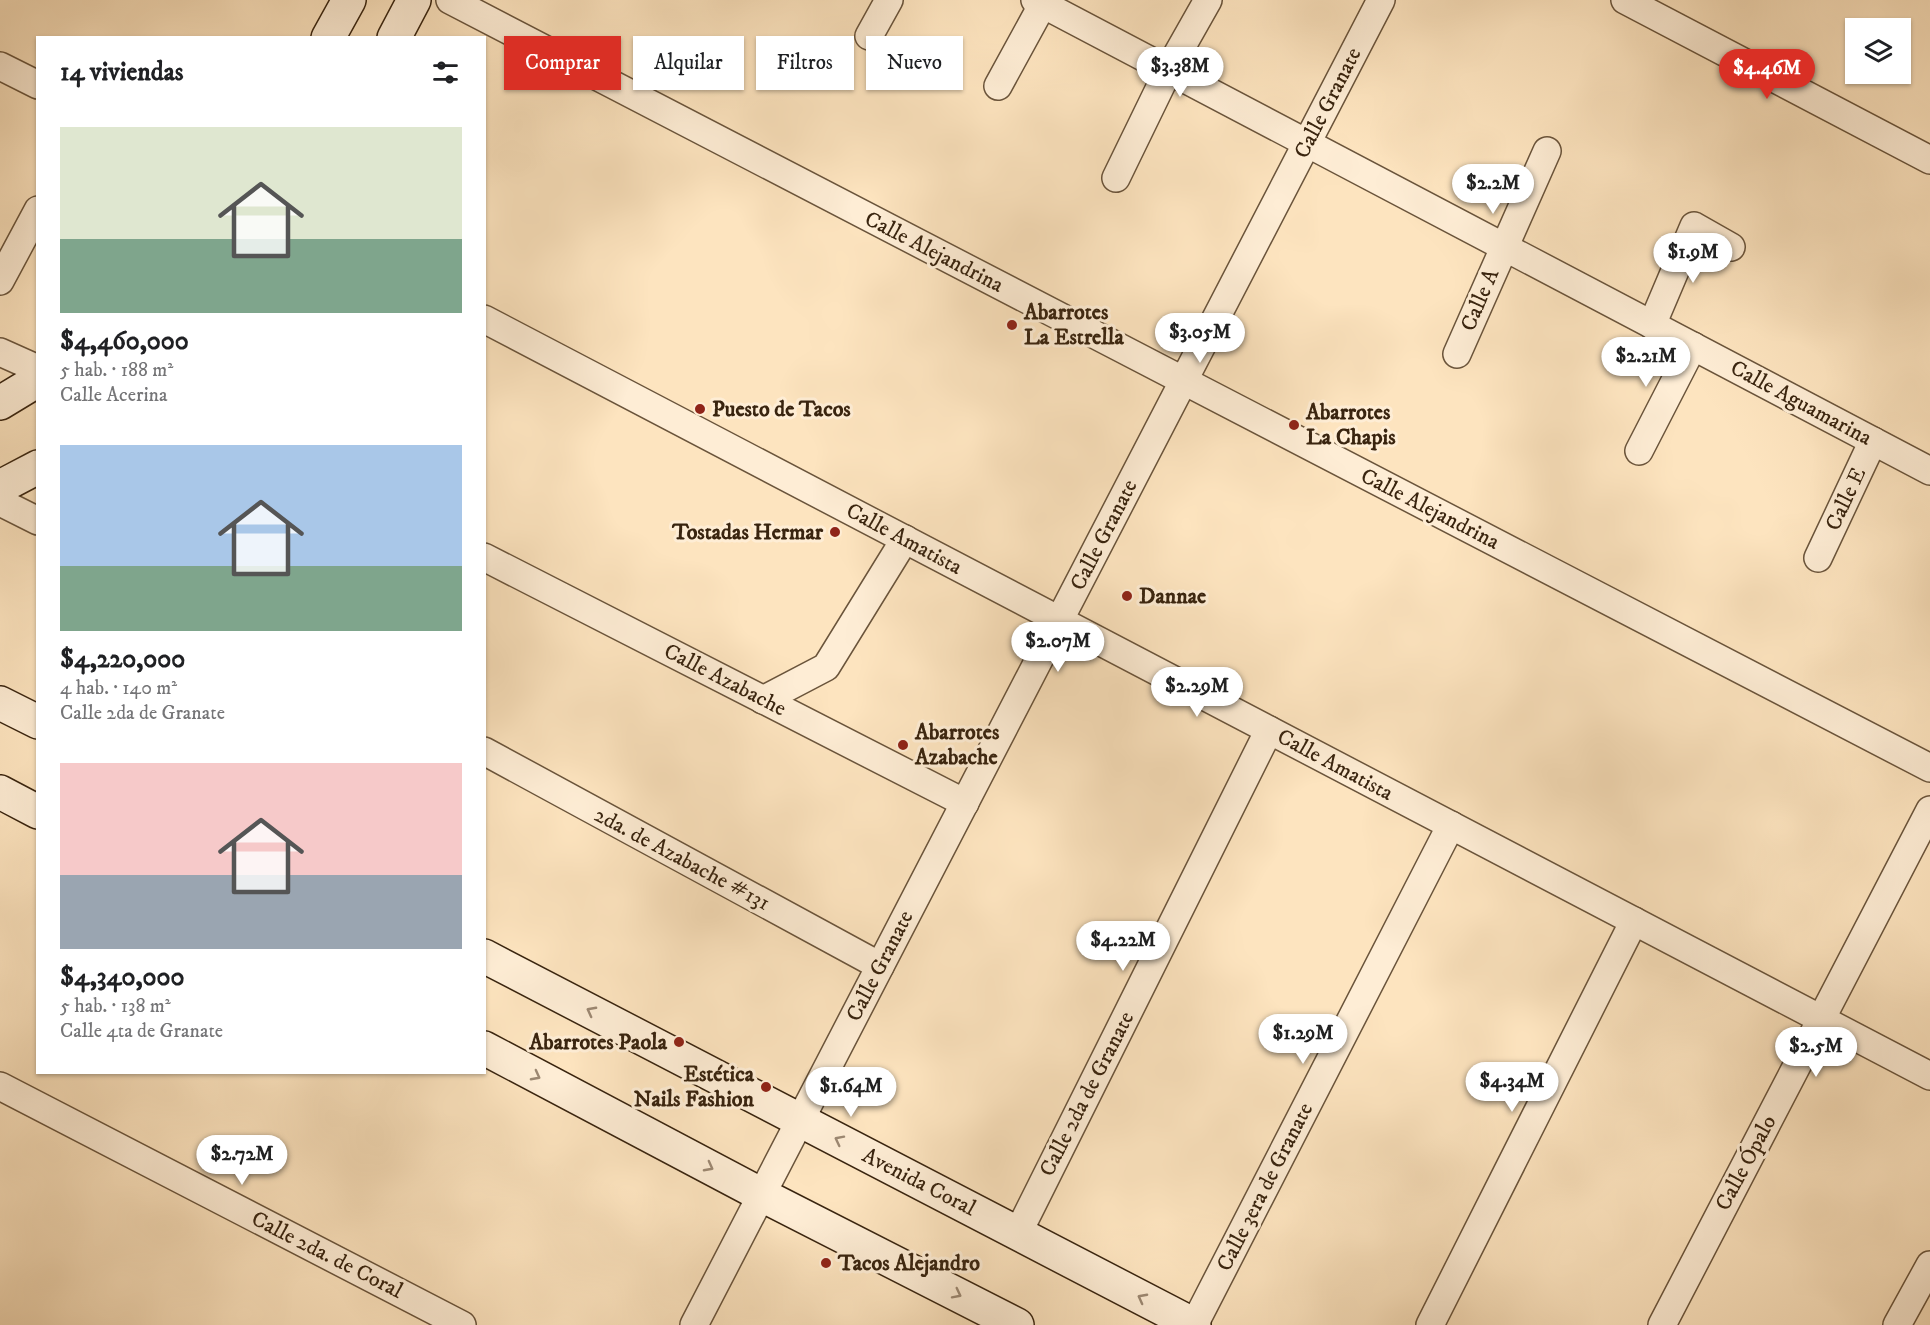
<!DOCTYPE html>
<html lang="es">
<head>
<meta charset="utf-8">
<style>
  :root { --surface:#fff; --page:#f2f2f2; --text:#202124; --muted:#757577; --accent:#d93025 }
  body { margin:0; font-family:"IM FELL DW Pica",serif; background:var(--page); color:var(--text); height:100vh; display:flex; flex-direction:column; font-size:22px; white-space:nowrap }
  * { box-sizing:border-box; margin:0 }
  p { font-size:20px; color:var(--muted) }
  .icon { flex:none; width:33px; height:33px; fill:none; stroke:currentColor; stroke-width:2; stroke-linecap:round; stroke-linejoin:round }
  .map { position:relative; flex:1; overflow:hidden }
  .sheet { position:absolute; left:36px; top:36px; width:450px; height:1038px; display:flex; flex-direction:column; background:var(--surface); border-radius:0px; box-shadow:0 2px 4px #0004 }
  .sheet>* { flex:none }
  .top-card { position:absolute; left:504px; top:36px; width:570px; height:54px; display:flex; gap:12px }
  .controls { position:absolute; left:1845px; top:18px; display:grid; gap:12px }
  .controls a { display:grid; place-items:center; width:66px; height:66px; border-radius:0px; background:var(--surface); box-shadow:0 2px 4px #0004; font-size:30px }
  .price { position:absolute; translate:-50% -51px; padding:0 14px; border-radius:21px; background:#fff; color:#222; font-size:20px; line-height:39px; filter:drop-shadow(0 2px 3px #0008) }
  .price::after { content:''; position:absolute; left:50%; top:36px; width:18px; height:14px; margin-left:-9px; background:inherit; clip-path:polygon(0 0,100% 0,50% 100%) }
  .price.selected { background:var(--accent); color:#fff }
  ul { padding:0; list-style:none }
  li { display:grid; align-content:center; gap:12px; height:318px; padding:0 24px }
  li span { display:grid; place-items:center; height:186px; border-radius:0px; color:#555 }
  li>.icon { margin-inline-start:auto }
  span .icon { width:108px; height:108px; fill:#fffc; stroke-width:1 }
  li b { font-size:26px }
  h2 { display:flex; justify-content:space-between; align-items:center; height:72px; padding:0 24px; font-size:26px }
  .chip { padding:0 21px; border-radius:0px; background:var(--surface); box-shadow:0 2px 4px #0004; font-size:21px; line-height:54px }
  .chip.selected { background:var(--accent); color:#fff }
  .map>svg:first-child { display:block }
</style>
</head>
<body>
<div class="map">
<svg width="1930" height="1325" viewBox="0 0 1930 1325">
  <rect width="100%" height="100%" fill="#fde4bf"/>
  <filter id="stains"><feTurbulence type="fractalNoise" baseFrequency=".00333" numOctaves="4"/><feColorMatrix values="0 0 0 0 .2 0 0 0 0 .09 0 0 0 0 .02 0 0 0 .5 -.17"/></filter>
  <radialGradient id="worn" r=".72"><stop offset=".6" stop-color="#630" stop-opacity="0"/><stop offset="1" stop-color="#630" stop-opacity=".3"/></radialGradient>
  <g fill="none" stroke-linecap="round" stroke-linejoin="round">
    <defs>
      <g id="street">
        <path d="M 450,0 L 1930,768"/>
        <path d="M 1035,0 L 1930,471"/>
        <path d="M 1625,0 L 1930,160"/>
        <path d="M 869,36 L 889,0"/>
        <path d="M 0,66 L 38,85"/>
        <path d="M 998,86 L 1045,0"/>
        <path d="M 1116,178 L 1169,69 L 1208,0"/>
        <path d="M 0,281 L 38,210"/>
        <path d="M 484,319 L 1930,1076"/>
        <path d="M 1652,325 L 1694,226 L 1731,247"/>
        <path d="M 0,352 L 38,369"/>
        <path d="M 1457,354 L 1547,151"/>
        <path d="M 1639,451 L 1693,346"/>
        <path d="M 0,502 L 38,521"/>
        <path d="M 484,557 L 965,803"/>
        <path d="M 1818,558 L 1873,441"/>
        <path d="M 763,700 L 826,667 L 905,539"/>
        <path d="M 484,751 L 880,966"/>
        <path d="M 0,1086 L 462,1325"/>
        <path d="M 1018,1233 L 1269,730"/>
        <path d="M 694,1325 L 1381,0"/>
        <path d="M 1194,1325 L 1451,825"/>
        <path d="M 1430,1325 L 1634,921"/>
        <path d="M 1662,1325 L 1930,810"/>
        <path d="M 1897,1325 L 1930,1265"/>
      </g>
      <g id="secondary">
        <path d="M 328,38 L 349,0"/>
        <path d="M 394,38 L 414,0"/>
        <path d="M 0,403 L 38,380"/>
        <path d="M 0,487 L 38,467"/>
        <path d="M 0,703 L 38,722"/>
        <path d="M 0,792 L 38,812"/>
        <path d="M 484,956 L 1194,1325"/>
        <path d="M 484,1048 L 762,1195 L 1017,1325"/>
      </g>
    </defs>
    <use href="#street" stroke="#6a543b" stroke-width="30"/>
    <use href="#secondary" stroke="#39240f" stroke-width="36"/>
    <use href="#street" stroke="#feedd5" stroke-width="27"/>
    <use href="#secondary" stroke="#feedd5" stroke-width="33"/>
  </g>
  <defs><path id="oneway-chevron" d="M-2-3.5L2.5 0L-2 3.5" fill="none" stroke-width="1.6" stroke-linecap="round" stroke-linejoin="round" transform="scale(1.5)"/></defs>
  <g stroke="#9c8872">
    <use href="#oneway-chevron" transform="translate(591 1011) rotate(-152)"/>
    <use href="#oneway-chevron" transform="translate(536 1076) rotate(28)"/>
    <use href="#oneway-chevron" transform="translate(839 1140) rotate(-153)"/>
    <use href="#oneway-chevron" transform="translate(709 1167) rotate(28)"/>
    <use href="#oneway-chevron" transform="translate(957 1294) rotate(27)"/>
    <use href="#oneway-chevron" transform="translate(1142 1298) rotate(-152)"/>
  </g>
  <g fill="#8f2418" stroke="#feedd5" stroke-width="2">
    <circle cx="1012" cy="325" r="6"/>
    <circle cx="700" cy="409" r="6"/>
    <circle cx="1294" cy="425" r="6"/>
    <circle cx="835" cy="532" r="6"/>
    <circle cx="1127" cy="596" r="6"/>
    <circle cx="903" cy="745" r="6"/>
    <circle cx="679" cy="1042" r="6"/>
    <circle cx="766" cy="1087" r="6"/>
    <circle cx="826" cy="1263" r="6"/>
  </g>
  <g text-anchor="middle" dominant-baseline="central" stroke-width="6" stroke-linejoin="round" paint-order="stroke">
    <g font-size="22" fill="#39240f" stroke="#feedd5">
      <text transform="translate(1328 103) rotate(-63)">Calle Granate</text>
      <text transform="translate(934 252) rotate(27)">Calle Alejandrina</text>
      <text transform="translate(1480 300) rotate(-67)">Calle A</text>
      <text transform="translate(1801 403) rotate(28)">Calle Aguamarina</text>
      <text transform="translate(1846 499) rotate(-65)">Calle E</text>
      <text transform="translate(1430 509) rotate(27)">Calle Alejandrina</text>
      <text transform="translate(1104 535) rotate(-63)">Calle Granate</text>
      <text transform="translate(904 539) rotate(28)">Calle Amatista</text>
      <text transform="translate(725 680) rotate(27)">Calle Azabache</text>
      <text transform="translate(1335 765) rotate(28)">Calle Amatista</text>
      <text transform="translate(682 859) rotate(28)">2da. de Azabache #131</text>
      <text transform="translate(880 966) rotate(-63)">Calle Granate</text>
      <text transform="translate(1087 1094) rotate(-63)">Calle 2da de Granate</text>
      <text transform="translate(1746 1163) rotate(-62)">Calle Ópalo</text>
      <text transform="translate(919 1182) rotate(27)">Avenida Coral</text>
      <text transform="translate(1265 1187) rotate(-63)">Calle 3era de Granate</text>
      <text transform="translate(327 1255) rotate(27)">Calle 2da. de Coral</text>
    </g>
    <g font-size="22" font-weight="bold" fill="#39240f" stroke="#feedd5" text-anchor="start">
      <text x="1024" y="312">Abarrotes<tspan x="1024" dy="25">La Estrella</tspan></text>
      <text x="712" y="409">Puesto de Tacos</text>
      <text x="1306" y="412">Abarrotes<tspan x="1306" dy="25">La Chapis</tspan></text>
      <text x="823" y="532" text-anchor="end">Tostadas Hermar</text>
      <text x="1139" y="596">Dannae</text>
      <text x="915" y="732">Abarrotes<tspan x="915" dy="25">Azabache</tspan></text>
      <text x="667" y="1042" text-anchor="end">Abarrotes Paola</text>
      <text x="754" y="1074" text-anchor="end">Estética<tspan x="754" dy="25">Nails Fashion</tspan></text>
      <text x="838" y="1263">Tacos Alejandro</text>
    </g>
  </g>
  <rect width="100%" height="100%" filter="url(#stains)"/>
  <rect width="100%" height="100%" fill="url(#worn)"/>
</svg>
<div class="controls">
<a><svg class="icon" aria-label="layers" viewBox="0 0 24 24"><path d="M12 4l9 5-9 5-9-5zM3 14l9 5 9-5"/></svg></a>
</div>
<b class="price" style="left:1180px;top:98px">$3.38M</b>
<b class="price selected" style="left:1767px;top:100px">$4.46M</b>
<b class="price" style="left:1493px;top:215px">$2.2M</b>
<b class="price" style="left:1693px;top:284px">$1.9M</b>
<b class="price" style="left:1200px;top:364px">$3.05M</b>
<b class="price" style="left:1646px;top:388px">$2.21M</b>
<b class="price" style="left:1058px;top:673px">$2.07M</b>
<b class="price" style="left:1197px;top:718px">$2.29M</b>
<b class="price" style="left:1123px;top:972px">$4.22M</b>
<b class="price" style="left:1303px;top:1065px">$1.29M</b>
<b class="price" style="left:1816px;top:1078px">$2.5M</b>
<b class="price" style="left:1512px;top:1113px">$4.34M</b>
<b class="price" style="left:851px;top:1118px">$1.64M</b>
<b class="price" style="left:242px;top:1186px">$2.72M</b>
<div class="top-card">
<a class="chip selected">Comprar</a>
<a class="chip">Alquilar</a>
<a class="chip">Filtros</a>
<a class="chip">Nuevo</a>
</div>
<section class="sheet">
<h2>14 viviendas<svg class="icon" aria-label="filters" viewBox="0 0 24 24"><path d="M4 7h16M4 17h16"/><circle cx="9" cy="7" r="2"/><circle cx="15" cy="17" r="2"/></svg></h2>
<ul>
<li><span style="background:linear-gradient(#dfe7d0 60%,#7fa58c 0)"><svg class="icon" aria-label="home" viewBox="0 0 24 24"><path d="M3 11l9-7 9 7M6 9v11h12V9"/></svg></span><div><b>$4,460,000</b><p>5 hab. · 188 m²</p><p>Calle Acerina</p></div></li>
<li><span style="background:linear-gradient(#a9c7e8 65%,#7fa58c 0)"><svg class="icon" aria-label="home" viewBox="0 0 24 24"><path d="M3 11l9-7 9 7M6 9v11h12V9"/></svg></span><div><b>$4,220,000</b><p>4 hab. · 140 m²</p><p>Calle 2da de Granate</p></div></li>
<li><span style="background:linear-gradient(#f6c9c9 60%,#9aa5b1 0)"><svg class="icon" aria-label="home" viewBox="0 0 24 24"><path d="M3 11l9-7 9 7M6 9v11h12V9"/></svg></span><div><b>$4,340,000</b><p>5 hab. · 138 m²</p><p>Calle 4ta de Granate</p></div></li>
</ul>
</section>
</div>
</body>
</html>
